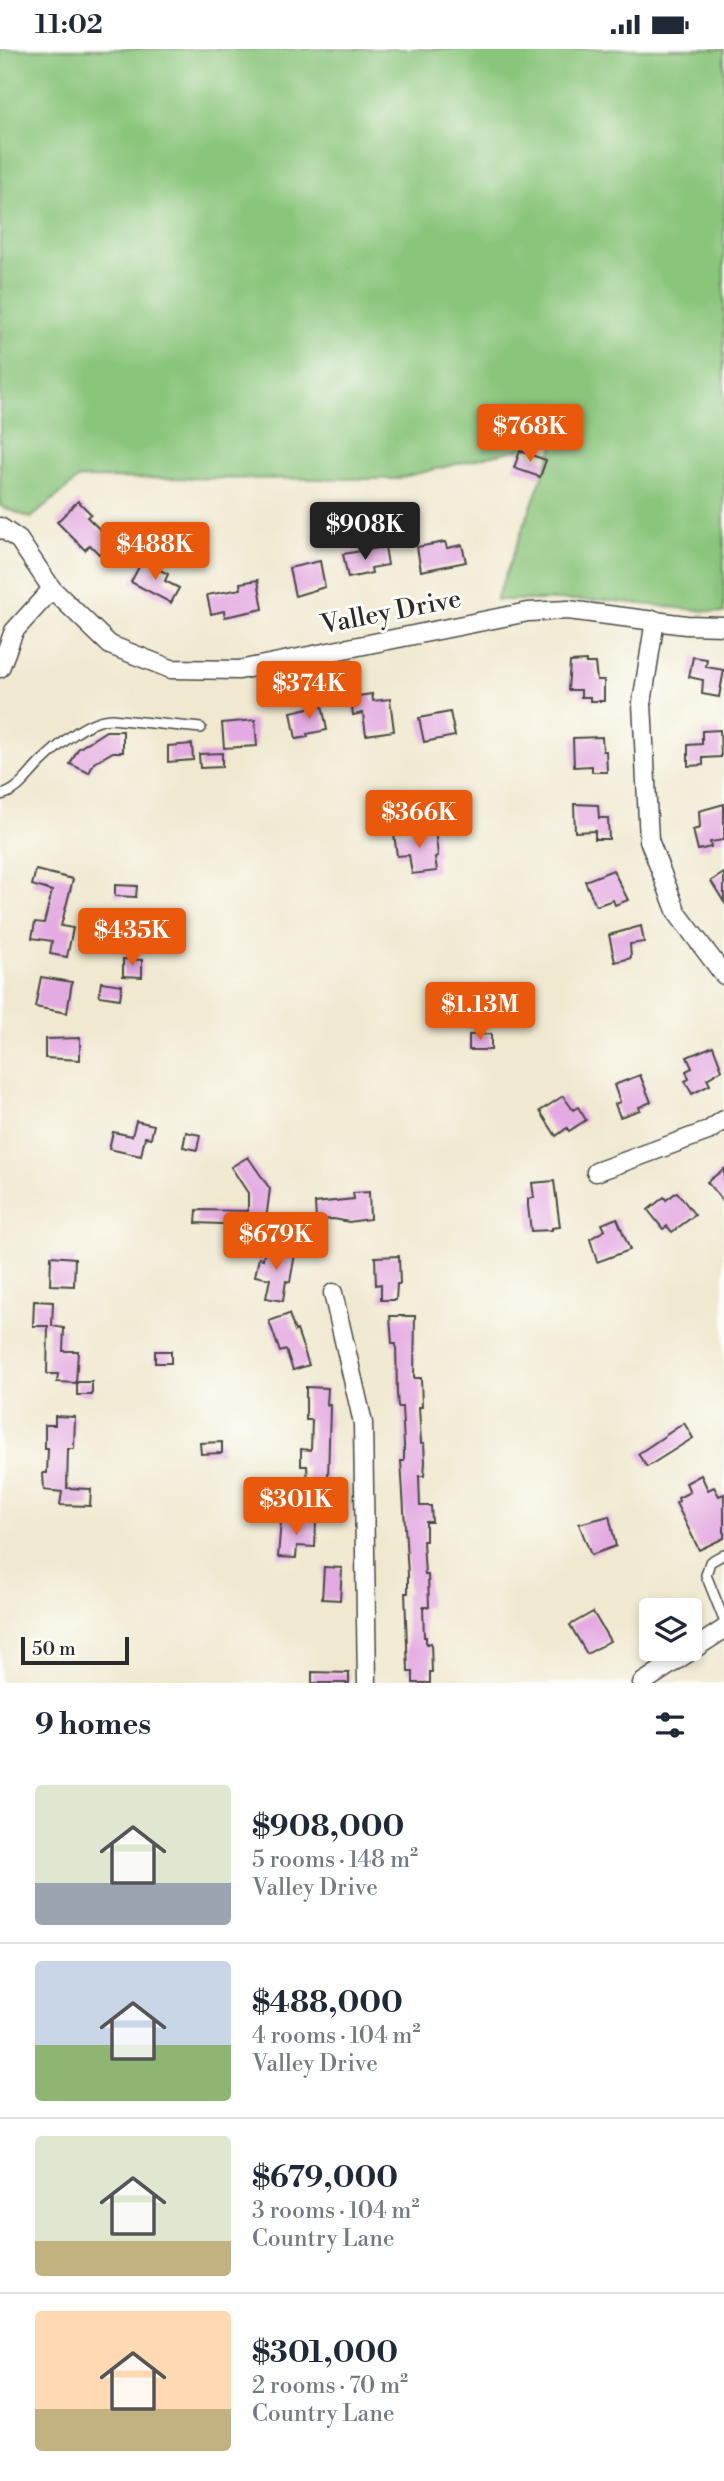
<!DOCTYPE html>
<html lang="en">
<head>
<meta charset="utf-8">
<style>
  :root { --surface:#fff; --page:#f2f2f3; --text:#1f2937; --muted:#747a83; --line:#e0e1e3; --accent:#ea580c }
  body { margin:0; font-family:"Libre Bodoni",serif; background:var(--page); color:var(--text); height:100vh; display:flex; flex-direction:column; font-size:26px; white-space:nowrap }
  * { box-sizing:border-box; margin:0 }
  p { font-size:23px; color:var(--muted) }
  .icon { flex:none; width:38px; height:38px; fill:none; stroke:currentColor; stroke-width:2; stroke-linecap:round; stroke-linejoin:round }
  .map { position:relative; height:1634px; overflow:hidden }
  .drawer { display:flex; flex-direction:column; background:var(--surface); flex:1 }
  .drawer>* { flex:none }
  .controls { position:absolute; left:639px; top:1549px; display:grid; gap:14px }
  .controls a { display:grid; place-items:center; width:63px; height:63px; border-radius:7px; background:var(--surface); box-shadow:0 4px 10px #0003; font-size:35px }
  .scale { position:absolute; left:21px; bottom:18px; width:108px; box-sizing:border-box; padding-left:7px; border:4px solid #2b2b2b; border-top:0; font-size:19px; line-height:24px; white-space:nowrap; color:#2b2b2b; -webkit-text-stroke:5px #fdfcf7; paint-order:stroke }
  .price { position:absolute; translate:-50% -60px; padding:0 16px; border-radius:7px; background:var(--accent); color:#fff; font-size:23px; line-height:46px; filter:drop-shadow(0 2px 4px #0008) }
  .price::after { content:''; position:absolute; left:50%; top:42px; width:21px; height:16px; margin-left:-10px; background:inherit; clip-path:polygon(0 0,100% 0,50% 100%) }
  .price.active { background:#222; color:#fff }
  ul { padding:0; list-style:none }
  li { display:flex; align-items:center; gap:21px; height:175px; padding:0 35px }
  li+li { border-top:2px solid var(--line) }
  li span { display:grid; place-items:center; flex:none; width:196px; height:140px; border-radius:7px; color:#555 }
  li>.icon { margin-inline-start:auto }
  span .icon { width:84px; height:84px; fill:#fffc; stroke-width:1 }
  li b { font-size:30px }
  h2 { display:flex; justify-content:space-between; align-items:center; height:84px; padding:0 35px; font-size:30px }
  .status { display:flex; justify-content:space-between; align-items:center; height:49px; padding:0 35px; background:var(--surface); direction:ltr }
  .status svg { height:19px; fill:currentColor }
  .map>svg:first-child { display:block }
</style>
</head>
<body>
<div class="status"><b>11:02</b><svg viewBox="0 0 49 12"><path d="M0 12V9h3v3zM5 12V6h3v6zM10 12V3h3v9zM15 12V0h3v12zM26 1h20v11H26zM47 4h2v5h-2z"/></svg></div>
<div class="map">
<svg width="724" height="1634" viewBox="0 0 724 1634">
  <rect width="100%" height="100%" fill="#fdfcf7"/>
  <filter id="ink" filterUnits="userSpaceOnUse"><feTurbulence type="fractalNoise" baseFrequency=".0143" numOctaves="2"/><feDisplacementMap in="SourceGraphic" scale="14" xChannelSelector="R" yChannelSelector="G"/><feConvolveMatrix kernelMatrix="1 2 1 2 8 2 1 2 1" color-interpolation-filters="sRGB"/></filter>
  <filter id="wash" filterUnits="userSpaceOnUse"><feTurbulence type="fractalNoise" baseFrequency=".00686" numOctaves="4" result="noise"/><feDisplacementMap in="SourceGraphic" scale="28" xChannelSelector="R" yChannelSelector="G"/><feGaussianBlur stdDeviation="1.57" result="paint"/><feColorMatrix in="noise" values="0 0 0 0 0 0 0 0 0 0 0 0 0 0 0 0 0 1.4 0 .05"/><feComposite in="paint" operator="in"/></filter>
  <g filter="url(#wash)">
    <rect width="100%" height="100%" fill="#f0e9d0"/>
    <path fill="#89c57a" stroke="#5a7852" stroke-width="2" d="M 0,0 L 724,0 L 724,564 L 605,551 L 496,551 L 556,391 L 395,430 L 79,429 L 31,469 L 0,457 Z"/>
    <g id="blocks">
      <g fill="#e4abe2">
        <path d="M 520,402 L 546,411 L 540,428 L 514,419 Z"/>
        <path d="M 78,452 L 91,465 L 87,468 L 112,492 L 99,505 L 90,496 L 85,501 L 57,473 Z"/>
        <path d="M 334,460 L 339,480 L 328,483 L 323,462 Z"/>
        <path d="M 445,493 L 447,499 L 462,496 L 466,513 L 421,522 L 417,498 Z"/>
        <path d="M 385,498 L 388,516 L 371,519 L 372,524 L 348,529 L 343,505 Z"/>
        <path d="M 142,512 L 168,525 L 165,532 L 179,539 L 171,554 L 131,533 Z"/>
        <path d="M 320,512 L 325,538 L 295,547 L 289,519 Z"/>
        <path d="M 258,531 L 263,560 L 225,568 L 224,562 L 211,565 L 207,546 L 241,540 L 240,534 Z"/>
        <path d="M 693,608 L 707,610 L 706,618 L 724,621 L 719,648 L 702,645 L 703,631 L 689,628 Z"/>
        <path d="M 586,612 L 586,614 L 595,614 L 597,631 L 604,631 L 604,652 L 590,652 L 590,648 L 581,648 L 581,641 L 568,641 L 570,613 Z"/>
        <path d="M 372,645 L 373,652 L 390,650 L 394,682 L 366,686 L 363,664 L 353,666 L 351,648 Z"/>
        <path d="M 322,656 L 327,681 L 307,685 L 308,688 L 296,690 L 291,663 Z"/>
        <path d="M 450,663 L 455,687 L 424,693 L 419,669 Z"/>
        <path d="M 255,671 L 257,697 L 224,699 L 222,674 Z"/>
        <path d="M 720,681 L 721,708 L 703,709 L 703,716 L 688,717 L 688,696 L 702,695 L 702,682 Z"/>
        <path d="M 106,682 L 123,682 L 123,703 L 113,703 L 94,714 L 89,724 L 70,715 L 78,700 Z"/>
        <path d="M 602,688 L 603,702 L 606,702 L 607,723 L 592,723 L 592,717 L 574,718 L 573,689 Z"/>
        <path d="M 192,695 L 193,711 L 168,713 L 168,697 Z"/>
        <path d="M 222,704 L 222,718 L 200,719 L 199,705 Z"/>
        <path d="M 574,755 L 598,756 L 599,769 L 608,769 L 609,790 L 595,790 L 595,782 L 575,783 Z"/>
        <path d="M 724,755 L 724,791 L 710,793 L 711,798 L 698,801 L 693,781 L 700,779 L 699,762 Z"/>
        <path d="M 435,780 L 438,807 L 435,808 L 437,822 L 412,825 L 409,806 L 397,807 L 394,785 Z"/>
        <path d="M 36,821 L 73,830 L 61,877 L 73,879 L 67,908 L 50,905 L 52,892 L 32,889 L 35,873 L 44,874 L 52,842 L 32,836 Z"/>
        <path d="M 613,821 L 628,851 L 615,856 L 613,851 L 596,857 L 585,832 Z"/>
        <path d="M 724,824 L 724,853 L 711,832 Z"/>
        <path d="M 115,836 L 137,837 L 136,848 L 115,847 Z"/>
        <path d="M 641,877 L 644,893 L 630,895 L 631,909 L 615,913 L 609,886 Z"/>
        <path d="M 123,910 L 142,911 L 142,928 L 123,927 Z"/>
        <path d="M 41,928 L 72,933 L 67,964 L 35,958 Z"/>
        <path d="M 101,933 L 122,936 L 120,950 L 99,947 Z"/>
        <path d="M 491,985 L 491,1001 L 469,1001 L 469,986 Z"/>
        <path d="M 80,989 L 80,1011 L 45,1009 L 45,990 Z"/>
        <path d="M 713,997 L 722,1021 L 707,1030 L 710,1036 L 692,1045 L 685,1032 L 689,1030 L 686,1022 L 692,1019 L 687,1008 Z"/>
        <path d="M 640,1026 L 651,1053 L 639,1058 L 640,1061 L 620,1068 L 615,1055 L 620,1053 L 614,1036 Z"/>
        <path d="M 563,1047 L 573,1061 L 578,1058 L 586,1071 L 569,1082 L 567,1079 L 556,1087 L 540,1062 Z"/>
        <path d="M 136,1072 L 154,1076 L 151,1089 L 145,1088 L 141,1107 L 109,1100 L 113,1083 L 132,1087 Z"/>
        <path d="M 186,1083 L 200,1086 L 197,1101 L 183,1098 Z"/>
        <path d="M 248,1108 L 270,1140 L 265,1179 L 247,1177 L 247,1176 L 196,1174 L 197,1161 L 248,1162 L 248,1144 L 231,1118 Z"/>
        <path d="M 724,1120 L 724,1154 L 707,1133 Z"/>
        <path d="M 554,1132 L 560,1178 L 552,1179 L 552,1181 L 531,1182 L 528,1157 L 528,1150 L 534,1149 L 532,1134 Z"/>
        <path d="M 369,1143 L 370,1170 L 349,1173 L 334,1170 L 316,1171 L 315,1154 L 354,1150 L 353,1144 Z"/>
        <path d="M 677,1143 L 695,1166 L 672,1183 L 667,1177 L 663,1180 L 648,1161 L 664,1148 L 666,1151 Z"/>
        <path d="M 617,1169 L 630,1201 L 597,1213 L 590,1190 L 605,1181 L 602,1175 Z"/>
        <path d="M 265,1199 L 295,1205 L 290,1233 L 286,1232 L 283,1252 L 266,1249 L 270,1230 L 255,1227 L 259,1209 L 263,1210 Z"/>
        <path d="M 51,1207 L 75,1209 L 74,1237 L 50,1236 Z"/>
        <path d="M 399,1207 L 400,1235 L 397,1235 L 396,1251 L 381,1251 L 381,1235 L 376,1236 L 375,1208 Z"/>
        <path d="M 34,1252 L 53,1253 L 52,1277 L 64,1279 L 63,1302 L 78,1302 L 76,1334 L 57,1333 L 58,1325 L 47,1325 L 48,1277 L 33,1277 Z"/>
        <path d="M 289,1265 L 295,1282 L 297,1281 L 309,1316 L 293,1321 L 286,1301 L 280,1303 L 269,1272 Z"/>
        <path d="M 390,1267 L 415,1267 L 414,1329 L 421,1329 L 422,1358 L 419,1358 L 421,1394 L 424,1394 L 425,1413 L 424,1427 L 419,1427 L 420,1457 L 431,1457 L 432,1473 L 426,1473 L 426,1492 L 423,1492 L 425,1526 L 428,1526 L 429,1558 L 423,1558 L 424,1588 L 426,1588 L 426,1595 L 431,1594 L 432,1623 L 430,1623 L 430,1634 L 413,1634 L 413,1623 L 408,1623 L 405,1544 L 408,1544 L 408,1526 L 401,1412 L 404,1412 L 404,1395 L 402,1358 L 398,1358 L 397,1344 L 396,1295 L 392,1295 Z"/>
        <rect x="155" y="1302" width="16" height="12"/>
        <rect x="77" y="1333" width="15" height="13"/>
        <path d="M 306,1338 L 328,1339 L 327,1356 L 330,1356 L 328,1431 L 326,1437 L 325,1457 L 309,1456 L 307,1417 L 301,1417 L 301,1400 L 311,1401 L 312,1371 L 306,1371 Z"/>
        <path d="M 55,1367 L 75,1368 L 74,1400 L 68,1400 L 67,1439 L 91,1440 L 90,1457 L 60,1456 L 62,1443 L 44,1441 L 43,1424 L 47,1424 L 48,1400 L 45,1400 L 45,1376 L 55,1376 Z"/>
        <path d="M 684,1374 L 693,1389 L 647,1418 L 638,1405 Z"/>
        <path d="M 222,1393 L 222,1404 L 201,1405 L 200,1394 Z"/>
        <path d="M 701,1426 L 708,1441 L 714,1438 L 719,1447 L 724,1445 L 724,1489 L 699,1501 L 676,1454 L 679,1452 L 678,1449 L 690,1443 L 686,1434 Z"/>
        <path d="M 609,1467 L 616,1497 L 591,1506 L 579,1475 Z"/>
        <path d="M 281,1471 L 316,1473 L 315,1498 L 297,1497 L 296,1509 L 278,1508 Z"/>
        <path d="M 324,1518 L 342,1519 L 340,1551 L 322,1550 Z"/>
        <path d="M 593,1563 L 610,1592 L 587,1605 L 570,1576 Z"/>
        <path d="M 312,1623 L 349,1624 L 349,1634 L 312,1634 Z"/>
      </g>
    </g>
  </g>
  <g filter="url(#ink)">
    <use href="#blocks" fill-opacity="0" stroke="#494844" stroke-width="2"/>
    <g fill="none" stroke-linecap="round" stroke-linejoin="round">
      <defs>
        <g id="service">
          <path d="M 0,746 C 19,743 29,724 42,712 C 59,696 86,671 111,670 L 201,679"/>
          <path d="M 724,1505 L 710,1513 L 706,1526 L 724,1571"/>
        </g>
        <g id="minor">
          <path d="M 0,478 L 19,491 L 52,540 L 110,596 L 171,620 L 239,621 L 528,563 L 568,561 L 686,576 L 724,577"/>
          <path d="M 655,571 L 642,654 L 649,791 L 677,864 L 724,926"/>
          <path d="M 0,619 L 14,582 L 52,540"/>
          <path d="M 596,1123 L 708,1082 L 724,1071"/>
          <path d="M 333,1244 L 363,1374 L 367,1634"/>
          <path d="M 642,1634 L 724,1580"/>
        </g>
      </defs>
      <use href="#service" stroke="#494844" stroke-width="12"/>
      <use href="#minor" stroke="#494844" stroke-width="21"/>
      <use href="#service" stroke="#fff" stroke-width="9"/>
      <use href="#minor" stroke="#fff" stroke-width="18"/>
    </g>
  </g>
  <g text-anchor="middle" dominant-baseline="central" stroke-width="6" stroke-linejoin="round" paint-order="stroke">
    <g font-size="26" fill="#2b2b2b" stroke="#fdfcf7">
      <text transform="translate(391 563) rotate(-11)">Valley Drive</text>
    </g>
  </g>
</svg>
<div class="controls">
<a><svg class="icon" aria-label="layers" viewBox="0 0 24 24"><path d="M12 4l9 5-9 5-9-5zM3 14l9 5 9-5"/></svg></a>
</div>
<div class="scale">50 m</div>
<b class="price" style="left:530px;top:415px">$768K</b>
<b class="price active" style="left:365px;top:513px">$908K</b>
<b class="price" style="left:155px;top:533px">$488K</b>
<b class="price" style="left:309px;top:672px">$374K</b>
<b class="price" style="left:419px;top:801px">$366K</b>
<b class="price" style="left:132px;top:919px">$435K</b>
<b class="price" style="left:480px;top:993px">$1.13M</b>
<b class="price" style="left:276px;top:1223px">$679K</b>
<b class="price" style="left:296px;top:1488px">$301K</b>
</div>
<section class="drawer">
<h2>9 homes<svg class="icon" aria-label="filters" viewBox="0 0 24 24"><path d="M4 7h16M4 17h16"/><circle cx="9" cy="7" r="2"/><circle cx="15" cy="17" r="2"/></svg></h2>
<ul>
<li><span style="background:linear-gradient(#dfe7d0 70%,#9aa5b1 0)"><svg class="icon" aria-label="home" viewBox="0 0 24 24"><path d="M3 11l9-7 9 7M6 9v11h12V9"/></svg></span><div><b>$908,000</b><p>5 rooms · 148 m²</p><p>Valley Drive</p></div></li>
<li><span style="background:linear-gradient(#c9d6e8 60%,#8fb573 0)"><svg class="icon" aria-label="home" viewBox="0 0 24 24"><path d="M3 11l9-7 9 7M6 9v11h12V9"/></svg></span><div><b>$488,000</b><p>4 rooms · 104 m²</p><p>Valley Drive</p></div></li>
<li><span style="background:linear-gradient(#dfe7d0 75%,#c2b280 0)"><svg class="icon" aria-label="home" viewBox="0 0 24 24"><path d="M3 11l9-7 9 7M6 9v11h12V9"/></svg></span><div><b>$679,000</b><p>3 rooms · 104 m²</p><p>Country Lane</p></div></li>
<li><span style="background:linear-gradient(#ffd9b3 70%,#c2b280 0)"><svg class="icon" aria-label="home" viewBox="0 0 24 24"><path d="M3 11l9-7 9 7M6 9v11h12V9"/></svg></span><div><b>$301,000</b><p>2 rooms · 70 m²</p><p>Country Lane</p></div></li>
</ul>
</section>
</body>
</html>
